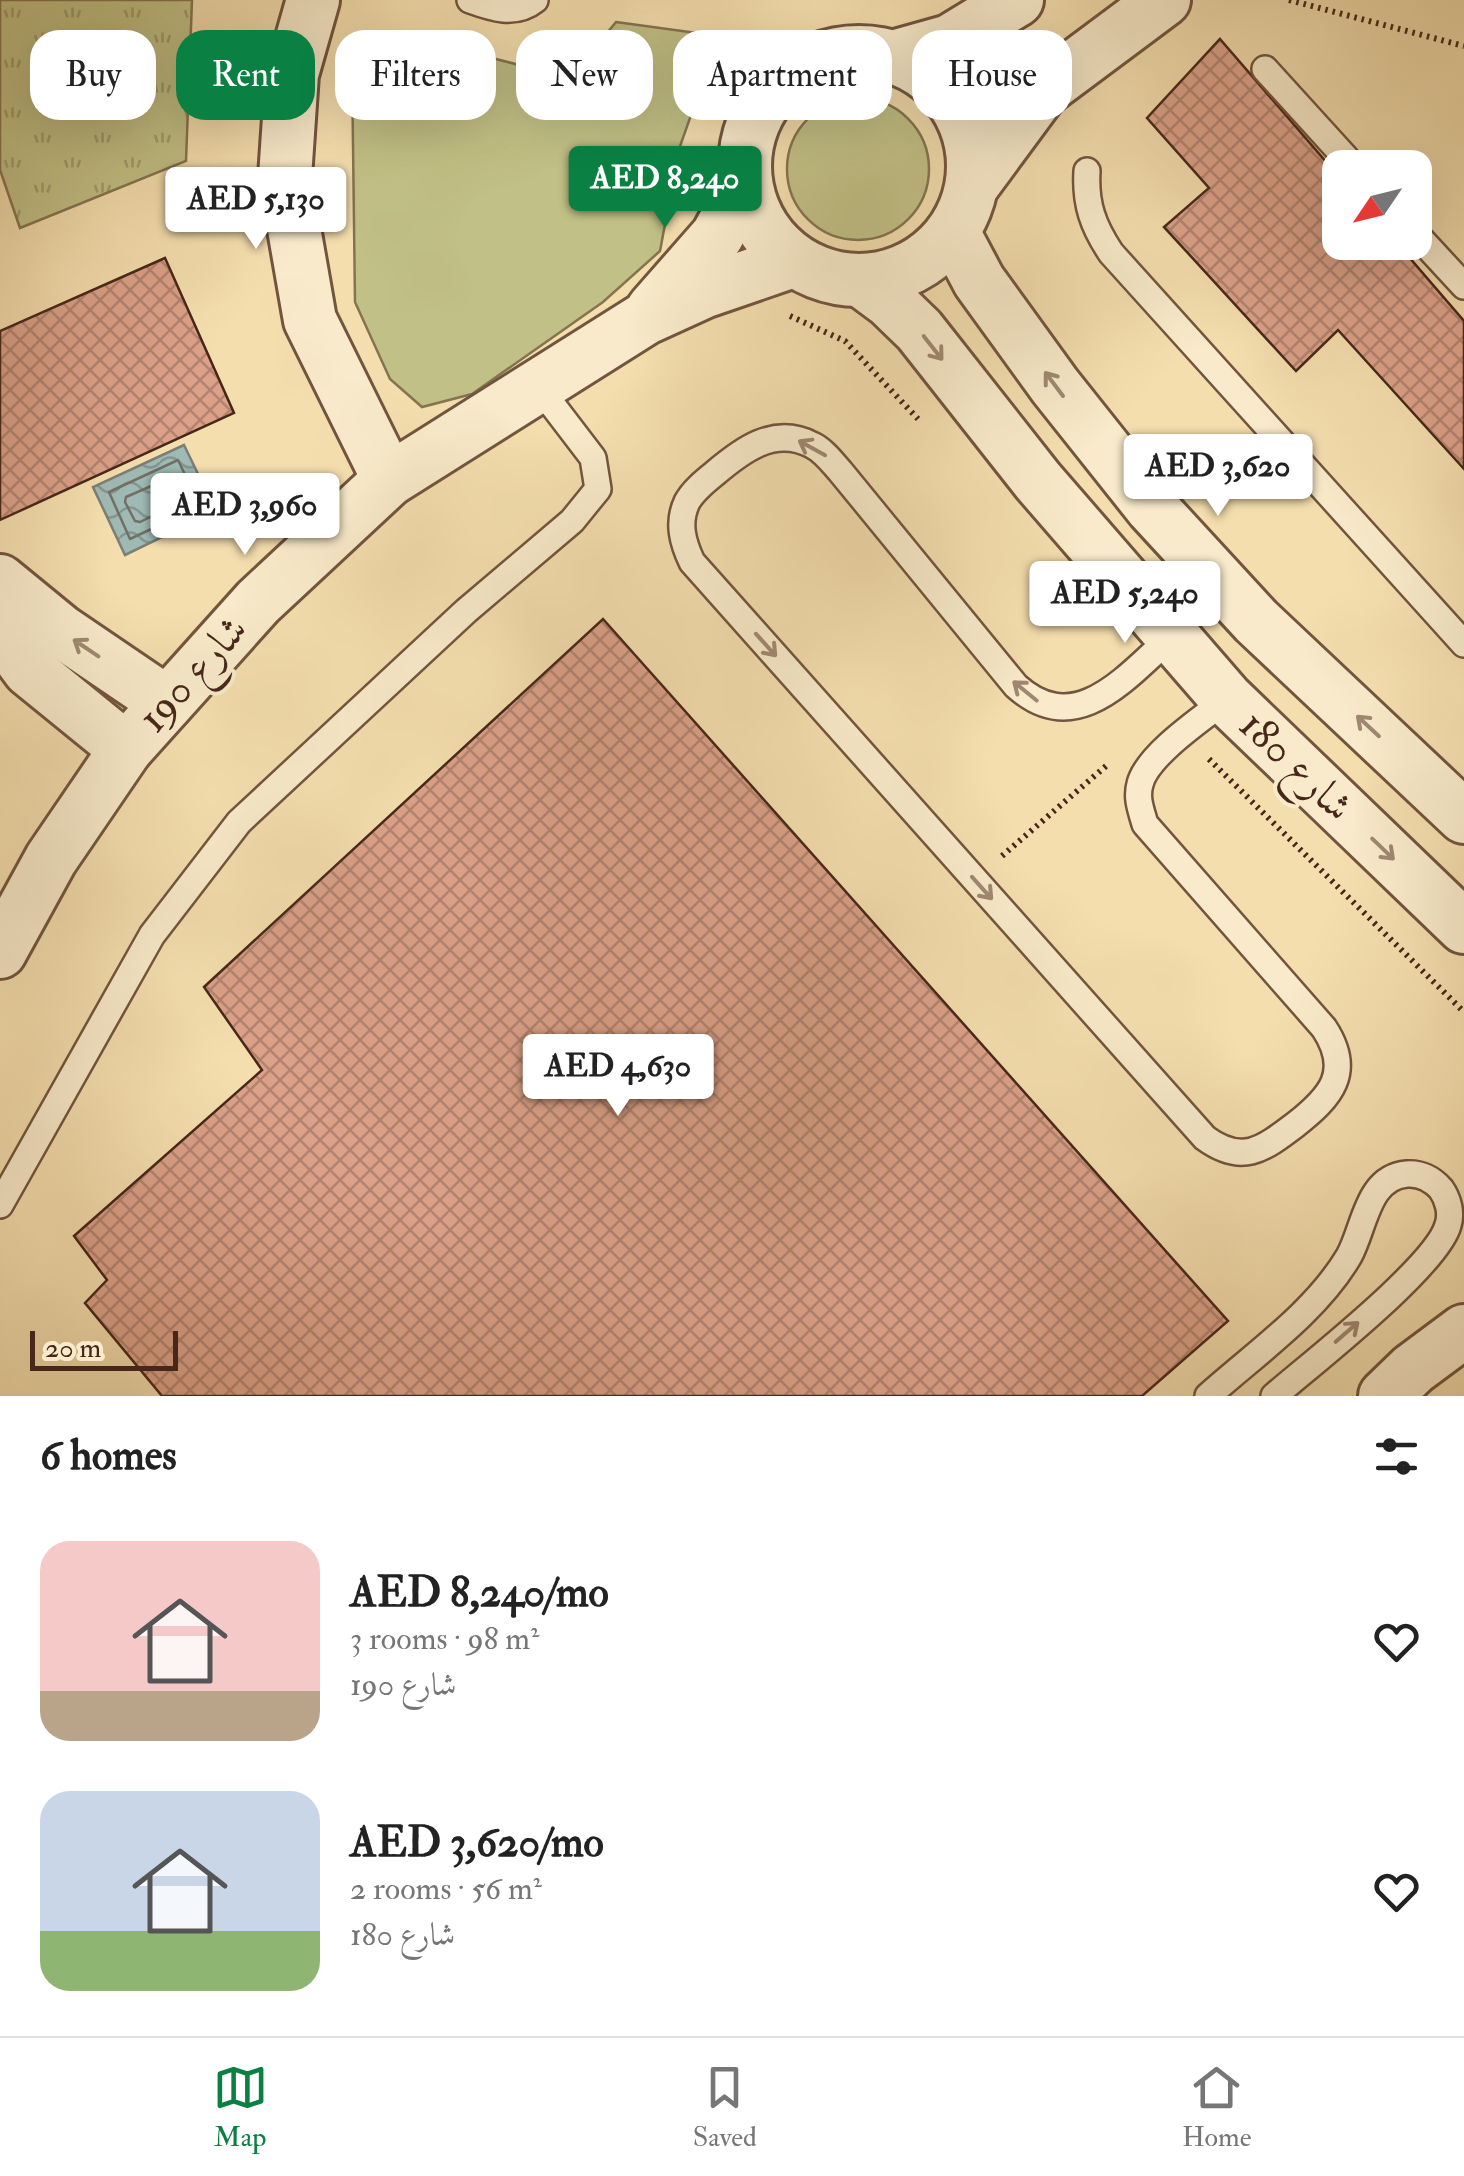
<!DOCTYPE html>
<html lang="en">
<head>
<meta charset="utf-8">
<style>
  :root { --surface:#fff; --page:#f2f2f2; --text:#222; --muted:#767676; --line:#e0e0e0; --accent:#0b8043 }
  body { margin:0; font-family:"IM FELL Double Pica",Amiri,serif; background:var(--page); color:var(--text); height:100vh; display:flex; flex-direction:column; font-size:38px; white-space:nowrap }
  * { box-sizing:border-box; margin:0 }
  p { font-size:32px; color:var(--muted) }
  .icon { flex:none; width:55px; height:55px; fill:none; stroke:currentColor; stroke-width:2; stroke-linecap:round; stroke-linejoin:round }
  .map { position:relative; height:1396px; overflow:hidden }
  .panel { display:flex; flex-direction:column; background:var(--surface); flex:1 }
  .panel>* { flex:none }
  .banner { position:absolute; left:30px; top:30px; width:1405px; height:90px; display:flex; gap:20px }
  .needle { width:65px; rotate:235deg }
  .fabs { position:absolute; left:1322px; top:150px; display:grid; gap:20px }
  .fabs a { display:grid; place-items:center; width:110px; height:110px; border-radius:20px; background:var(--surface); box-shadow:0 10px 40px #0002; font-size:50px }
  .scale { position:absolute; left:30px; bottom:25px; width:148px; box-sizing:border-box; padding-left:10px; border:5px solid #462719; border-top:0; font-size:28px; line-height:35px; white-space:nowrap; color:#462719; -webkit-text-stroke:8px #f8eaca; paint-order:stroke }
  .price { position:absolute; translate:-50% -85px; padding:0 22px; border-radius:10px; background:#fff; color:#222; font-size:32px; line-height:65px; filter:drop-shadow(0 2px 5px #0008) }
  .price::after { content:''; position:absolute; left:50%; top:60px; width:30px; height:22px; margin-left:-15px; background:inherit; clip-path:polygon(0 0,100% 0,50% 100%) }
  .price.on { background:var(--accent); color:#fff }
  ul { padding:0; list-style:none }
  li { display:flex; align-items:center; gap:30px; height:250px; padding:0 40px }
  li span { display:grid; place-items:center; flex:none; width:280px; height:200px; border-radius:30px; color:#555 }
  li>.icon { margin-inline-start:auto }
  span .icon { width:120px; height:120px; fill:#fffc; stroke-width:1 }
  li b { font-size:42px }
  h2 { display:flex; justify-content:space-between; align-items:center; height:120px; padding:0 40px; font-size:42px }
  .pill { padding:0 35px; border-radius:30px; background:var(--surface); box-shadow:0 10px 40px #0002; font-size:35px; line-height:90px }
  .pill.on { background:var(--accent); color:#fff }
  .dock { display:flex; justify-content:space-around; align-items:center; height:140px; border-top:2px solid var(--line); background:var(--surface); font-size:28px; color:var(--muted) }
  .dock a { display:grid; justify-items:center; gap:5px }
  .dock .on { color:var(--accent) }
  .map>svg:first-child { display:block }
</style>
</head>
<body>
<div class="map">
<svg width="1464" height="1396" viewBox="0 0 1464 1396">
  <defs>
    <pattern id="grass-tufts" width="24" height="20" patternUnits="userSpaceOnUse" patternTransform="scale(2.5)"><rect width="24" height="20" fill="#c1c086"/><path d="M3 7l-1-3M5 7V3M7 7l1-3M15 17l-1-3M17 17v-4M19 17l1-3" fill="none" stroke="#9f9c6d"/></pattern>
    <pattern id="water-waves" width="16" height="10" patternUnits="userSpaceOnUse" patternTransform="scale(2.5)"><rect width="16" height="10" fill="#9fbab4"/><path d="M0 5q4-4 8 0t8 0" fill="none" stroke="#839792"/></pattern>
    <pattern id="building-cross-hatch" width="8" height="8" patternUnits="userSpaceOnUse" patternTransform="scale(2.5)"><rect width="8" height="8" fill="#dba189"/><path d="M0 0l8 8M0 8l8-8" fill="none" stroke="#b3836f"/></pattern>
  </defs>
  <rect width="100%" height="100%" fill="#f4deae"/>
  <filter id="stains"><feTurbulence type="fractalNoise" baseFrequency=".002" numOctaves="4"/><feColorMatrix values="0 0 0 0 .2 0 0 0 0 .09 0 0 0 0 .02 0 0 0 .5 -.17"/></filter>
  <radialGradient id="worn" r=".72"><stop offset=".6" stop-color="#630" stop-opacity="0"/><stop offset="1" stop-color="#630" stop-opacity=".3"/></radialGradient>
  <path fill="url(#grass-tufts)" stroke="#847450" stroke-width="2.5" d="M 0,0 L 192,0 L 186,161 L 20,228 L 0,170 Z"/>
  <g fill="#c1c086" stroke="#847450" stroke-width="2.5">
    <path d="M 616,22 L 719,36 L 679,149 L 660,251 L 603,302 L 472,394 L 422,407 L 390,379 L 355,302 L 352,66 L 402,35 L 570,78 Z"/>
    <circle cx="858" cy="169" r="71"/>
  </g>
  <path fill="url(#water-waves)" stroke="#7b7f76" stroke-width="2.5" d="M 184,445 L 216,511 L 125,555 L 93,487 Z"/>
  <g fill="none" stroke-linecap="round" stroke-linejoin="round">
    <g stroke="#727066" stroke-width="2.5">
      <path d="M 178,460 L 200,506 L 130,539 L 109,492 Z"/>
      <path d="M 172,477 L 184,496 L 183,501 L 140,522 L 135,521 L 125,502 L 126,497 Z"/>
    </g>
  </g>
  <g fill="url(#building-cross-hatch)" stroke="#462719" stroke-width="2.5">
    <path d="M 1220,39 L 1340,178 L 1340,242 L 1396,242 L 1464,321 L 1464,469 L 1338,330 L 1296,371 L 1164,227 L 1209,188 L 1147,118 Z"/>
    <path d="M 165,258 L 234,413 L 0,520 L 0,331 Z"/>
    <path d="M 603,619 L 1228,1321 L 1142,1396 L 162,1396 L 85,1303 L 107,1280 L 74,1236 L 262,1070 L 204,987 Z"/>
  </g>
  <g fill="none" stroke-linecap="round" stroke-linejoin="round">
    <defs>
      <g id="service">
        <path d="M 470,0 C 492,8 515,16 535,0"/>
        <path d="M 1265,69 L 1355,168"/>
        <path d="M 1087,171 C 1085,204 1093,226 1111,253 L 1464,644"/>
        <path d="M 1415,233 L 1464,286"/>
        <path d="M 1171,637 C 1126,677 1076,740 1016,686 L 840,471 C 832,462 823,450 812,445 C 774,425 741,451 714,474 C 704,482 693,491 687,502 C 677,523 683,543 692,562 L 1205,1138 C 1242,1165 1262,1150 1295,1125 C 1331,1097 1353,1072 1324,1028 L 1145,824 C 1141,810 1136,798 1140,784 C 1147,755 1203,718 1227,699"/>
        <path d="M 0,1205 L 152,935 L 239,822 L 466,611 L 572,521 L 598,489 L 593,458 L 538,386"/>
        <path d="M 1208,1396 C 1256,1353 1316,1312 1349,1256 C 1365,1227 1367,1177 1407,1174 C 1420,1173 1432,1179 1441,1189 C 1448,1199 1452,1213 1448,1225 C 1437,1266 1311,1364 1274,1396"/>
      </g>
      <g id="minor">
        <path d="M 313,0 L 292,74 L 285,177 L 310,320 L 389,480"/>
        <circle cx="859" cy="166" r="114"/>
        <path d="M 893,57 L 950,41 L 1017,0"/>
        <path d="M 972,186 L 1042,91 L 1164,0"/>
        <path d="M 953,232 L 979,281 L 1055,386 L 1152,508 L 1256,621 L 1464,817"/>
        <path d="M 862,281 L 889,301 L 919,330 L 1038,481 L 1227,699 L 1464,927"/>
        <path d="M 653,309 L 717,236 L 745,185"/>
        <path d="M 0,581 L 61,631 L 167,703"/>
        <path d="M 0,631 L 29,670 L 126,749"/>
        <path d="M 0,952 L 51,859 L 126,749 L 258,602 L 389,480 L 646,318 L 703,292 L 793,261"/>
        <path d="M 1385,1396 L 1413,1369 L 1464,1331"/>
      </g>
    </defs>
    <use href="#service" stroke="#72553e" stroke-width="30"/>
    <use href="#minor" stroke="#72553e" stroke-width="58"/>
    <g stroke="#462719" stroke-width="6" stroke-dasharray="2.5 5" stroke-linecap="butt">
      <path d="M 1289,0 L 1464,46"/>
      <path d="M 790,316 L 845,341 L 918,419"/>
      <path d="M 1209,759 L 1464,1012"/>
      <path d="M 1002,856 L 1106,766"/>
    </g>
    <use href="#service" stroke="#f8eaca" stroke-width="25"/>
    <use href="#minor" stroke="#f8eaca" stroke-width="52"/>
  </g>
  <defs><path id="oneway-shaft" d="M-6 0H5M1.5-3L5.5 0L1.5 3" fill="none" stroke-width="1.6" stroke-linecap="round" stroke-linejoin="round" transform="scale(2.5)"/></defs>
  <g stroke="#9f8872">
    <use href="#oneway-shaft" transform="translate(933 348) rotate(52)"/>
    <use href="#oneway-shaft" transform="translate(1054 384) rotate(-127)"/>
    <use href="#oneway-shaft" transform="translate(812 448) rotate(-151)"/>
    <use href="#oneway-shaft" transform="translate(766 645) rotate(48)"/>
    <use href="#oneway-shaft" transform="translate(86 648) rotate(-146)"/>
    <use href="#oneway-shaft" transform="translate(1025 691) rotate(-141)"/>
    <use href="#oneway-shaft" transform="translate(1368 726) rotate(-137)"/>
    <use href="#oneway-shaft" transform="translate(1383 849) rotate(44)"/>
    <use href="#oneway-shaft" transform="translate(982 888) rotate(48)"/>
    <use href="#oneway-shaft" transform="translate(1347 1332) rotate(-41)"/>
  </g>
  <g text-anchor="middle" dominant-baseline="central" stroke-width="8" stroke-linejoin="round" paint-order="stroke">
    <g font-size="42" fill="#462719" stroke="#f8eaca">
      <text transform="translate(193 674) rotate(-48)">شارع 190</text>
      <text transform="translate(1296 766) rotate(44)">شارع 180</text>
    </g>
  </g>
  <rect width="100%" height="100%" filter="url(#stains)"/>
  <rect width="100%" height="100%" fill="url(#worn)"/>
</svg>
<div class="fabs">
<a><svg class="needle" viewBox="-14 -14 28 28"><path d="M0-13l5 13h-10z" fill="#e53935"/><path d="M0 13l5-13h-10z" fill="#767676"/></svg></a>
</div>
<div class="scale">20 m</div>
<b class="price on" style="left:665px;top:231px">AED 8,240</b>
<b class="price" style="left:256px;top:252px">AED 5,130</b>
<b class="price" style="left:1218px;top:519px">AED 3,620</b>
<b class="price" style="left:245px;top:558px">AED 3,960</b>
<b class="price" style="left:1125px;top:646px">AED 5,240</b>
<b class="price" style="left:618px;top:1119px">AED 4,630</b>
<div class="banner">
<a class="pill">Buy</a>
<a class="pill on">Rent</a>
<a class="pill">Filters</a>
<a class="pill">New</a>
<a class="pill">Apartment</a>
<a class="pill">House</a>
</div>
</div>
<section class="panel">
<h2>6 homes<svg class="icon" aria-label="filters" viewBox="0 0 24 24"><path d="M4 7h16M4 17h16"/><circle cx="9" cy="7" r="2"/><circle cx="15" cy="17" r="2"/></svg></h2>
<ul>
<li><span style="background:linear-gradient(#f6c9c9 75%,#b9a48a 0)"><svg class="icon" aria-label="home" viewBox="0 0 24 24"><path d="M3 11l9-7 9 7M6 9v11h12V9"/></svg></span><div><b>AED 8,240/mo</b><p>3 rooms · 98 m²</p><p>شارع 190</p></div><svg class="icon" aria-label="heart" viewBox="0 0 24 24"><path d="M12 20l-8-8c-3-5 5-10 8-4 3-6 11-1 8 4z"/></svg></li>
<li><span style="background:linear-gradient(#c9d6e8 70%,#8fb573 0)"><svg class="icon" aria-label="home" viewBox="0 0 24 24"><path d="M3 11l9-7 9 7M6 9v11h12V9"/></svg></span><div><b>AED 3,620/mo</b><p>2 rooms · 56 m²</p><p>شارع 180</p></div><svg class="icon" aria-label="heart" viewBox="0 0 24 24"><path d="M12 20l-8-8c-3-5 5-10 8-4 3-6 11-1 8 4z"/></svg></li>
</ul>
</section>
<nav class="dock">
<a class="on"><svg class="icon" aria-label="map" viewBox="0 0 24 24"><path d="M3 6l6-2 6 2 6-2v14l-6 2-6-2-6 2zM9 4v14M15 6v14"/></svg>Map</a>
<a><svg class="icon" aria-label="saved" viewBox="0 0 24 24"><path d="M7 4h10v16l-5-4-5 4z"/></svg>Saved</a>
<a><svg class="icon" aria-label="home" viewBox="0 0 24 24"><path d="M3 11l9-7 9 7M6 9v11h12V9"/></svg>Home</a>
</nav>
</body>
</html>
